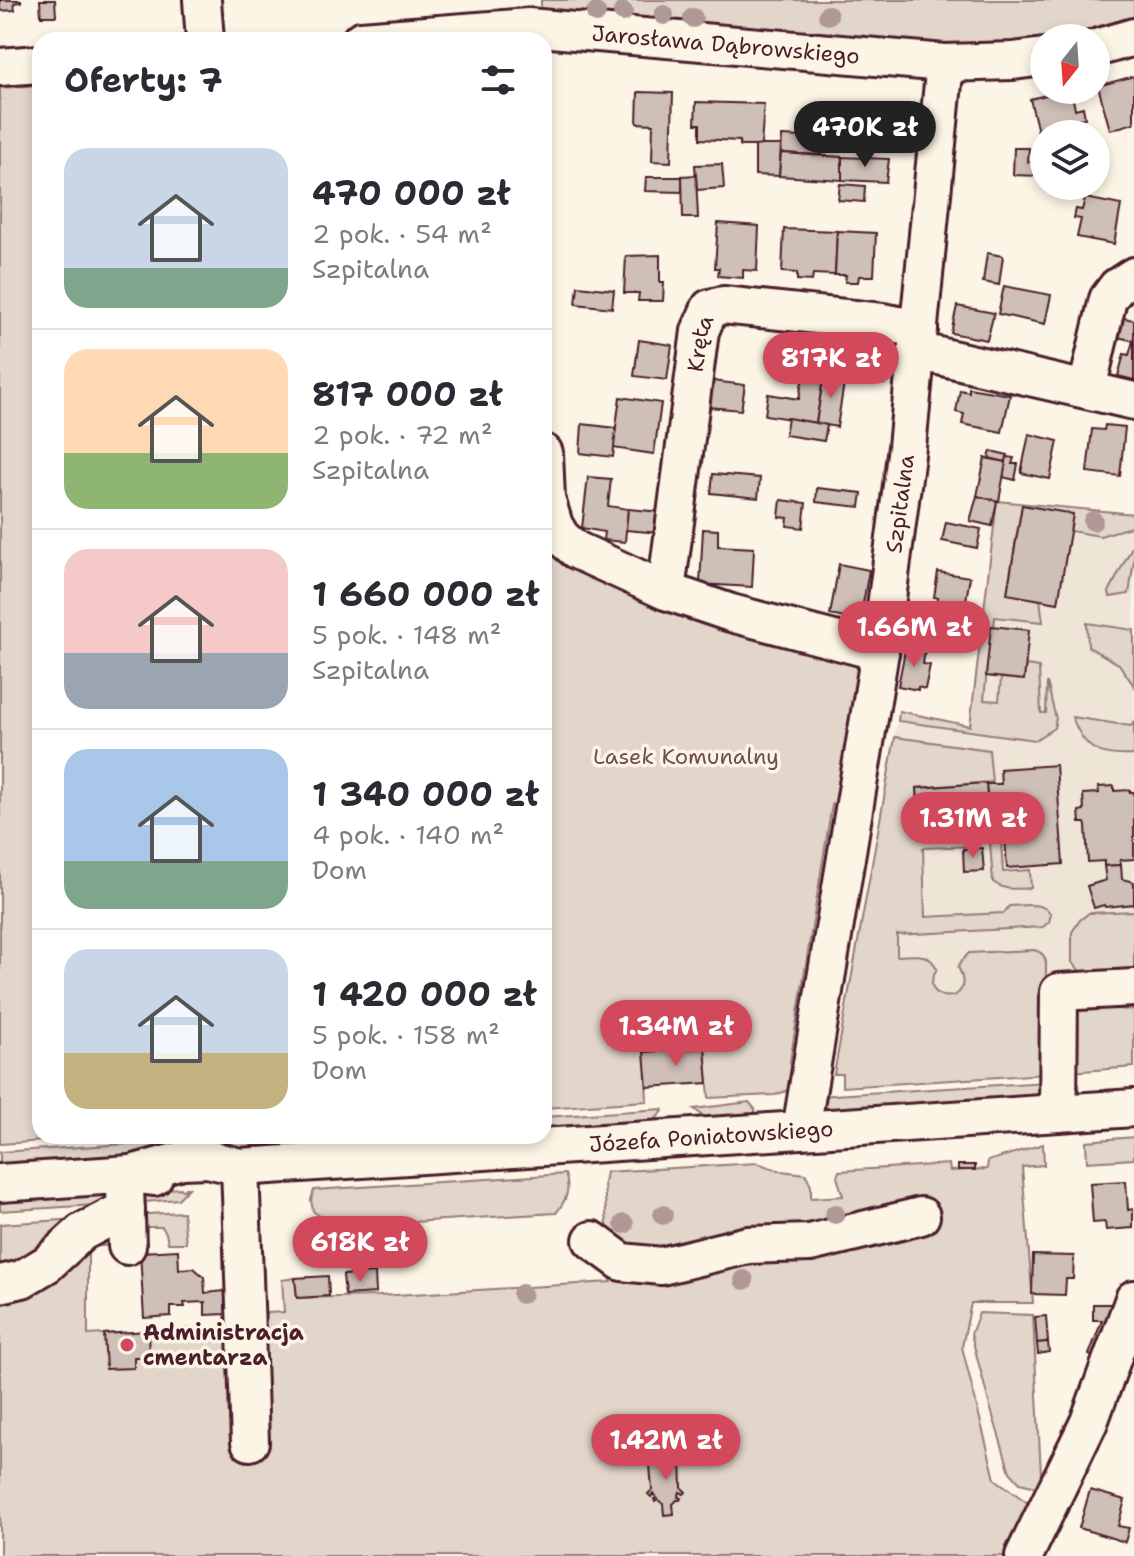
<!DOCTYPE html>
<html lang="pl">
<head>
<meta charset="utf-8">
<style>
  :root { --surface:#fff; --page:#f2f2f3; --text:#2b2b33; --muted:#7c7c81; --line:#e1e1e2; --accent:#d1495b }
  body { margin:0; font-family:"Shantell Sans",sans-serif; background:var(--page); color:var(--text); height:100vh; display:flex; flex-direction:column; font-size:30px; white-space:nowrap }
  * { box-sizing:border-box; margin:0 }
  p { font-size:26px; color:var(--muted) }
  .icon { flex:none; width:44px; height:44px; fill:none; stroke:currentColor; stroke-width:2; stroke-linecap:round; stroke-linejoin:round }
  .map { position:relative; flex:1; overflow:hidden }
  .sheet { position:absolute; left:32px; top:32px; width:520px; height:1112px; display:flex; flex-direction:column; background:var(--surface); border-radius:24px; box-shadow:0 4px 12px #0003 }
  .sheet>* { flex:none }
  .needle { width:52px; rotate:197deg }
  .tools { position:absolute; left:1030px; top:24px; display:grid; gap:16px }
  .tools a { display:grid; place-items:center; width:80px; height:80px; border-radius:50%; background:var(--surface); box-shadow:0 4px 12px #0003; font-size:40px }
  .price { position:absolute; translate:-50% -68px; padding:0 18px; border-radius:28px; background:var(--accent); color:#fff; font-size:26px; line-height:52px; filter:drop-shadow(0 2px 4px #0008) }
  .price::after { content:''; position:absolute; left:50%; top:48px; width:24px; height:18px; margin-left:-12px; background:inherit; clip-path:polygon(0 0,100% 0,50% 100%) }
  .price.on { background:#222; color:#fff }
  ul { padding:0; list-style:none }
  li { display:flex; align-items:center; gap:24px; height:200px; padding:0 32px }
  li+li { border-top:2px solid var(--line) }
  li span { display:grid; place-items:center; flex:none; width:224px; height:160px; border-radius:24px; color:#555 }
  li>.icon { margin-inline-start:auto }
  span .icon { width:96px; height:96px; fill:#fffc; stroke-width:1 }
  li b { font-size:34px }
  h2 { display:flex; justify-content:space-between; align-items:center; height:96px; padding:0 32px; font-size:34px }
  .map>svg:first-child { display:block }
</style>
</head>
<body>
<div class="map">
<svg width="1134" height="1556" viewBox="0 0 1134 1556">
  <rect width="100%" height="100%" fill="#fcf5e5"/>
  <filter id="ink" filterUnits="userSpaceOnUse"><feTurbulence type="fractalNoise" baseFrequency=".0125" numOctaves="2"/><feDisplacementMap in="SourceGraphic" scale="16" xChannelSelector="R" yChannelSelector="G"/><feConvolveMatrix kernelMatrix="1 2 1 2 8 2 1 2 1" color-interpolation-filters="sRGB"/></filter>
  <g filter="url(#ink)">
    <path fill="#eee5d7" d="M 999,501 L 1134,514 L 1134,1053 L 834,1074 L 899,711 L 970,726 Z"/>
    <g fill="#e2d5ca" stroke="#967a7a" stroke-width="2">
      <path d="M 541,0 L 1134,0 L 1134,26 L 1088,38 L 1044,38 L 1044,45 L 966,50 L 541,17 Z"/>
      <path d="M 40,85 L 40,1136 L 122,1136 L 0,1144 L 0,88 Z"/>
      <path d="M 997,501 L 1134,514 L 1134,526 L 1100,536 L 1070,531 L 1073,514 L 1022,505 L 1007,593 L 1040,599 L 1043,622 L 995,617 L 994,626 L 991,627 L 984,700 L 999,701 L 1001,678 L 1024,680 L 1026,665 L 1039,667 L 1041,713 L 1046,713 L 1047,682 L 1056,719 L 1054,728 L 1035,740 L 898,721 L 899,711 L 970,726 Z"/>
      <path d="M 544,524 L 848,658 L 863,674 L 843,795 L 832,805 L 790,1062 L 797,1074 L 794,1088 L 775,1095 L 709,1098 L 705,1048 L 645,1052 L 647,1101 L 544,1108 Z"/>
      <path d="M 1134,543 L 1134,561 L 1129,594 L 1110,597 L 1109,592 Z"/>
      <path d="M 1087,623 L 1134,630 L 1134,686 L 1119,664 L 1088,647 Z"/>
      <path d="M 1072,717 L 1131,726 L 1134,722 L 1134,755 C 1099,757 1085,751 1072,717 Z"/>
      <path d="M 895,737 L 989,750 L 992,782 L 917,788 L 920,828 L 974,824 L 976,846 L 923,848 L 925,917 L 1004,913 L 1009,906 C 1023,906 1042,901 1051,914 L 1049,922 L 1043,927 L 897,935 L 897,956 C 913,956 929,950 937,969 C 914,1003 980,1009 958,967 L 962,960 L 969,953 L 1034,950 C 1042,952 1046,957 1046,964 L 1045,1058 L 1047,1074 L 842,1087 L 842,1074 L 834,1074 Z"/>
      <path d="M 1001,842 L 1003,872 L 1030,870 L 1031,888 C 1017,889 1005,891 993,882 L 990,843 Z"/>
      <path d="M 1134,911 L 1134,974 L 1089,976 L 1079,970 L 1072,962 L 1072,932 L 1080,920 L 1089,913 Z"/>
      <path d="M 1080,1007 L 1134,1010 L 1134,1067 L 1070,1072 L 1075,1008 Z"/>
      <path d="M 1046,1082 L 1043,1091 L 1033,1098 L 831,1111 L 824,1108 L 818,1096 Z"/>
      <path d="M 749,1102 L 755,1109 L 755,1116 L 706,1118 L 694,1109 Z"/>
      <path d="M 662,1109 L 663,1111 L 653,1122 L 544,1130 L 544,1117 Z"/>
      <path d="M 256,1136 L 287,1136 L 287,1141 L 281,1147 L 210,1151 L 209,1145 L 212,1138 Z"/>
      <path d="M 303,1136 L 447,1136 L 309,1145 L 304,1143 Z"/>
      <path d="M 1134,1137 L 1134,1159 L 1087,1162 L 1086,1141 Z"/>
      <path d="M 175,1141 L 186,1148 L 187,1153 L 0,1165 L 0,1152 Z"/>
      <path d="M 1043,1144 L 1044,1165 L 1022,1167 L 1033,1303 L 971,1303 L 962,1347 L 995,1479 L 1032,1506 L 1010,1556 L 0,1556 L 0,1224 L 110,1217 L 114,1245 L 88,1247 L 88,1335 L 261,1324 L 267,1313 L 284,1312 L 282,1280 L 295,1278 L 297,1298 L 379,1296 L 611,1282 L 604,1183 L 606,1172 L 757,1163 L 781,1171 L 806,1174 L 811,1186 L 811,1198 L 843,1196 L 837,1177 L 839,1171 L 949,1164 L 950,1171 L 987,1169 L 988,1161 Z"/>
      <path d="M 565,1174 C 571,1189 566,1201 556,1213 L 334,1227 L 313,1211 L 311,1200 L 314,1190 Z"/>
      <path d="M 181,1188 L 182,1190 L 185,1190 L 185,1188 L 189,1188 L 178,1199 L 133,1203 L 141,1191 Z"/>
      <path d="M 105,1193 L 111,1204 L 0,1211 L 0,1200 Z"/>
      <path d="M 183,1212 L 186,1243 L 168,1243 L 166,1233 L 162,1227 L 147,1227 L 144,1244 L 130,1215 Z"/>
      <path d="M 979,1313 L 1033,1315 L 1041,1475 L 1049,1478 L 1036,1487 L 1020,1483 L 1010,1472 L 989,1403 L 971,1334 Z"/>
    </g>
    <g fill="#cfc0b7" stroke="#4a1f2b" stroke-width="2">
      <path d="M 0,0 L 21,0 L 21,2 L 14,3 L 15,10 L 0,11 Z"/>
      <path d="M 40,0 L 55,0 L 56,16 L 41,16 Z"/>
      <path d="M 1134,76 L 1134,123 L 1110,130 L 1098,86 Z"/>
      <path d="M 1066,90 L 1071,90 L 1075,109 L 1083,107 L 1085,118 L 1078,119 L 1081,129 L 1062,134 L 1044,134 L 1044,139 L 1040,140 L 1030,99 Z"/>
      <path d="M 638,92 L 673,93 L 671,162 L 652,161 L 653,124 L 637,123 Z"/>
      <path d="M 696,102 L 764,104 L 761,146 L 740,146 L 740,141 L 700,139 L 700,124 L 695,124 Z"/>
      <path d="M 843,107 L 861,108 L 861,111 L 876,111 L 875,127 L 879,127 L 878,145 L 840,144 L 841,129 L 836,129 L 837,117 L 843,117 Z"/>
      <path d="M 782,136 L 823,138 L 822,155 L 781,153 Z"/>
      <path d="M 762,145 L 781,145 L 779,176 L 755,175 L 755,146 Z"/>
      <path d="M 1014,148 L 1029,148 L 1028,162 L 1039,161 L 1040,176 L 1013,175 Z"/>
      <path d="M 781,153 L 842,157 L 842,180 L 779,176 Z"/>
      <path d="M 842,157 L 889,159 L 886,182 L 842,180 Z"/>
      <path d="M 722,164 L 724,188 L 697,190 L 695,165 Z"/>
      <path d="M 696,175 L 698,218 L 683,218 L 682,176 Z"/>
      <path d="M 646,177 L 682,177 L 682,192 L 645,191 Z"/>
      <path d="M 840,184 L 865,186 L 864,202 L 838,200 Z"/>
      <path d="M 1085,198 L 1121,205 L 1114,244 L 1077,237 L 1081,219 L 1074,218 L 1076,209 L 1082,210 Z"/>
      <path d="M 718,223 L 759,226 L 757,271 L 743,270 L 743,278 L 718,276 L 719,268 L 715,268 Z"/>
      <path d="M 784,229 L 837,231 L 835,275 L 813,274 L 812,281 L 797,280 L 797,273 L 782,272 Z"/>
      <path d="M 837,231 L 876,233 L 874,276 L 859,276 L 858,282 L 845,282 L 846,275 L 835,275 Z"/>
      <path d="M 987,253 L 1003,256 L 999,285 L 983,282 Z"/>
      <path d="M 660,255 L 660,282 L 664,282 L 663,301 L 638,301 L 639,293 L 624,293 L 626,256 Z"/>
      <path d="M 578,286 L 614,290 L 612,308 L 576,304 Z"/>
      <path d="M 1004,286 L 1051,295 L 1045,324 L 998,314 Z"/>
      <path d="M 957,306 L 994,313 L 987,340 L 951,333 Z"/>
      <path d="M 1114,316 L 1134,320 L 1134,341 L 1110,335 Z"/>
      <path d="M 639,340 L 672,345 L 667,380 L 634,376 Z"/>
      <path d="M 1133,341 L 1134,341 L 1134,380 L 1118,376 L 1124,354 L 1129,355 Z"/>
      <path d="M 808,346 L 828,350 L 816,423 L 765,415 L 768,394 L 799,399 Z"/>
      <path d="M 828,350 L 889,361 L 884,384 L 824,374 Z"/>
      <path d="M 824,374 L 845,377 L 837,427 L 816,423 Z"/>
      <path d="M 713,381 L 745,385 L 741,410 L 709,407 Z"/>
      <path d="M 969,388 L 1010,395 L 1002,432 L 962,424 L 964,414 L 956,412 L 960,390 L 969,392 Z"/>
      <path d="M 620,397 L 661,403 L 654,454 L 613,448 Z"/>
      <path d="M 788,418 L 827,425 L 824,441 L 785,435 Z"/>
      <path d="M 582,424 L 616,428 L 613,457 L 580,453 Z"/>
      <path d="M 1105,425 L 1125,427 L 1120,476 L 1087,472 L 1092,429 L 1104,430 Z"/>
      <path d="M 1029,434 L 1058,441 L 1050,479 L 1021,473 Z"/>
      <path d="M 991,451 L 1008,455 L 1006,462 L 989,458 Z"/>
      <path d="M 1007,457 L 1014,458 L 1012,464 L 1018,464 L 1015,480 L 1003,477 Z"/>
      <path d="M 985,458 L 1006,462 L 999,501 L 977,496 Z"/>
      <path d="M 713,474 L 760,478 L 758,498 L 711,493 Z"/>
      <path d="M 588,477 L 611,479 L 608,506 L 628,509 L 625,542 L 603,540 L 604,532 L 582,528 Z"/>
      <path d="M 817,488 L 862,493 L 860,507 L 816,502 Z"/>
      <path d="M 977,496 L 997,501 L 992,526 L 970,521 Z"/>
      <path d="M 781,500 L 806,503 L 803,528 L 787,526 L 788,518 L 779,517 Z"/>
      <path d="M 1022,505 L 1073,514 L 1058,603 L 1007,594 Z"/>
      <path d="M 628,509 L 662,512 L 660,533 L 626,530 Z"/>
      <path d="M 946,522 L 981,529 L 977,548 L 942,541 Z"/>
      <path d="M 703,529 L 718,530 L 718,546 L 754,548 L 752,587 L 700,584 Z"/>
      <path d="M 839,564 L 869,570 L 860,621 L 830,615 Z"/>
      <path d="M 938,572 L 970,577 L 966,600 L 974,601 L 969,625 L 934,619 L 938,598 L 934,597 Z"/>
      <path d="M 991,626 L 1029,630 L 1024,680 L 986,676 Z"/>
      <path d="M 906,646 L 925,650 L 923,664 L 930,665 L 925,689 L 918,687 L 918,690 L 898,686 Z"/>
      <path d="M 1056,765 L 1063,864 L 1007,868 L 1004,820 L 989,821 L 986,784 L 1001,784 L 1000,769 Z"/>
      <path d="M 986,783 L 989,823 L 920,828 L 917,788 Z"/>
      <path d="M 1114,786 L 1114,791 L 1130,790 L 1130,792 L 1134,792 L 1134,859 L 1120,860 L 1121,865 L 1104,866 L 1104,861 L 1088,862 L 1086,826 L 1085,823 L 1080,823 L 1079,811 L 1084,810 L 1083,794 L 1099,793 L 1098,787 Z"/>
      <path d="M 982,848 L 984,871 L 964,872 L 963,849 Z"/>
      <path d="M 1121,865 L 1122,879 L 1134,882 L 1134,904 L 1105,907 L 1104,905 L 1094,908 L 1087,886 L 1106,880 L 1104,866 Z"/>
      <path d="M 705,1048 L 708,1083 L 647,1087 L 644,1052 Z"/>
      <rect x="958" y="1165" width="17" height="5"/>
      <path d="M 1126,1181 L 1128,1210 L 1133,1209 L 1133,1228 L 1106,1230 L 1105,1222 L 1093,1223 L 1090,1183 Z"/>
      <path d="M 178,1250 L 179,1269 L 194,1268 L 204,1277 L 205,1293 L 225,1291 L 226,1314 L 205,1315 L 205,1302 L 184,1303 L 185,1307 L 171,1307 L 171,1316 L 144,1318 L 140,1252 Z"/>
      <path d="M 1033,1255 L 1074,1256 L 1073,1279 L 1066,1279 L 1065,1295 L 1032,1294 Z"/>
      <path d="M 375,1273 L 376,1293 L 345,1295 L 343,1275 Z"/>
      <path d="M 328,1276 L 329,1296 L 297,1298 L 295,1278 Z"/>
      <path d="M 1093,1304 L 1115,1304 L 1101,1359 L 1089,1355 L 1102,1320 L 1093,1320 Z"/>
      <path d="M 1046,1316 L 1048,1342 L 1037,1343 L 1035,1317 Z"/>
      <path d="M 148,1331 L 149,1357 L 134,1357 L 134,1368 L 106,1369 L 104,1334 Z"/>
      <path d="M 1048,1342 L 1049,1352 L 1038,1354 L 1037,1343 Z"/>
      <path d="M 672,1455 L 674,1457 L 671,1460 L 676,1462 L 680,1458 L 681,1460 L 682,1488 L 686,1492 L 684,1494 L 680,1492 L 678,1497 L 681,1498 L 680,1500 L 677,1500 L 673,1504 L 674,1514 L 664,1515 L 663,1504 L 658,1500 L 655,1502 L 654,1499 L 657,1498 L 653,1494 L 651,1497 L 648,1494 L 652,1490 L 650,1465 L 646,1461 L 648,1459 L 652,1462 L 656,1461 L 654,1456 L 657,1456 L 657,1459 Z"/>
      <path d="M 1090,1490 L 1125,1500 L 1118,1526 L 1129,1528 L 1125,1542 L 1079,1528 Z"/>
    </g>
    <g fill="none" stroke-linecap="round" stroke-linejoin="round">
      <defs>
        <g id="minor">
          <path d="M 202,0 L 205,40"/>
          <path id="s1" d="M 361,40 L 528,27 L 945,63 L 1013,61 L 1044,57"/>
          <path d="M 1096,48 L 1134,37"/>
          <path d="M 0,67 L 40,64"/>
          <path d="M 917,351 L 1134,401"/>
          <path d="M 1087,389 L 1108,299 L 1117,287 L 1134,276"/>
          <path d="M 544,453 L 546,499 L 554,525 L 561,537 L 576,550 L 666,591 L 731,613 L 880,652"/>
          <path id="s2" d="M 666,591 L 700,331 L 710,308 L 723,305 L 882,322 L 919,329"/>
          <path d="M 1058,1113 L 1059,992 L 1134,988"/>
          <path id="s3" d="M 801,1130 L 880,652 L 907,447 L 945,63"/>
          <path d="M 240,1167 L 250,1442"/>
          <path id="s4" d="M 131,1174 L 182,1160 L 208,1159 L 240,1167 L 1134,1108"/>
          <path d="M 0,1183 L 131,1174 L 154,1177"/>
          <path d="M 125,1187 L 127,1246"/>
          <path d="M 592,1240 L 622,1262 L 661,1266 L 748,1245 L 810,1243 L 921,1216"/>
          <path d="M 0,1284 L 22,1279 L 47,1264 L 82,1232 L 126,1209"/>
          <path d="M 1024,1556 L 1089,1422 L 1134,1299"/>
        </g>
      </defs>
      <use href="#minor" stroke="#4a1f2b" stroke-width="42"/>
      <use href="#minor" stroke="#fcf5e5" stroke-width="36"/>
    </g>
    <g fill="#af9895">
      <circle cx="623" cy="12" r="10"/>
      <circle cx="596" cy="13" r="10"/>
      <circle cx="664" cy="15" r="10"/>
      <circle cx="828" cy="15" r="10"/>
      <circle cx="693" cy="18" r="10"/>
      <circle cx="1093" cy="521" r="10"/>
      <circle cx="835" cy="1214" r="10"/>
      <circle cx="663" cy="1215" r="10"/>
      <circle cx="624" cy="1224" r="10"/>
      <circle cx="744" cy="1280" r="10"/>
      <circle cx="522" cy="1294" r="10"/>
    </g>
  </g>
  <circle fill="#d1495b" stroke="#fcf5e5" stroke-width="3" cx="127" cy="1345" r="8"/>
  <g text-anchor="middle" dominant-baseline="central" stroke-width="7" stroke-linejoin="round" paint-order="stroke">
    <g font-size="22" fill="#4a1f2b" stroke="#fcf5e5">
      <text stroke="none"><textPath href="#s1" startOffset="366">Jarosława Dąbrowskiego</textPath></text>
      <text stroke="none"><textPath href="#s2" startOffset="250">Kręta</textPath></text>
      <text stroke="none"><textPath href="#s3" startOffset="634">Szpitalna</textPath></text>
      <text stroke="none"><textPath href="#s4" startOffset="584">Józefa Poniatowskiego</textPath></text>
    </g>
    <g font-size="22" fill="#704c53" stroke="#fcf5e5">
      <text x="686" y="756">Lasek Komunalny</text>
    </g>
    <g font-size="22" font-weight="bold" fill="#4a1f2b" stroke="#fcf5e5" text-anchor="start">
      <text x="143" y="1332">Administracja<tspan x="143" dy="25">cmentarza</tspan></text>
    </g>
  </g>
</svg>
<div class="tools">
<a><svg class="needle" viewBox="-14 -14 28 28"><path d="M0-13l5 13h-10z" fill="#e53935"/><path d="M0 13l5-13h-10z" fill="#7c7c81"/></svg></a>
<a><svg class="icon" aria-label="layers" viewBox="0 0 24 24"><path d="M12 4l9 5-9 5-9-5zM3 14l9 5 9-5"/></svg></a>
</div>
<b class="price on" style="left:865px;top:169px">470K zł</b>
<b class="price" style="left:831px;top:400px">817K zł</b>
<b class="price" style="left:914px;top:669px">1.66M zł</b>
<b class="price" style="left:973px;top:860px">1.31M zł</b>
<b class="price" style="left:676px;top:1068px">1.34M zł</b>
<b class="price" style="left:360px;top:1284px">618K zł</b>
<b class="price" style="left:666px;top:1482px">1.42M zł</b>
<section class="sheet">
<h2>Oferty: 7<svg class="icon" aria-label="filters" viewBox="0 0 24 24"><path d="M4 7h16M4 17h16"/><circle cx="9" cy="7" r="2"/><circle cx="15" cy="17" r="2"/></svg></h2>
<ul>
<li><span style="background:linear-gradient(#c9d6e8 75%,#7fa58c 0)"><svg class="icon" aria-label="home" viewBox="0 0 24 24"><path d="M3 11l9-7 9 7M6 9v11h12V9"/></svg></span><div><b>470 000 zł</b><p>2 pok. · 54 m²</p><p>Szpitalna</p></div></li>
<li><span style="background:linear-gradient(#ffd9b3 65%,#8fb573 0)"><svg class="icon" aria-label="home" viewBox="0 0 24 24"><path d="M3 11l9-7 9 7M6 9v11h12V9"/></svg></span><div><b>817 000 zł</b><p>2 pok. · 72 m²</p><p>Szpitalna</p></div></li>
<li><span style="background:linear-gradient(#f6c9c9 65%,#9aa5b1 0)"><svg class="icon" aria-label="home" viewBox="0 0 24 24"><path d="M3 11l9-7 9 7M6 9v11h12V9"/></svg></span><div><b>1 660 000 zł</b><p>5 pok. · 148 m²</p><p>Szpitalna</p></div></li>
<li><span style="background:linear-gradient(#a9c7e8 70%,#7fa58c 0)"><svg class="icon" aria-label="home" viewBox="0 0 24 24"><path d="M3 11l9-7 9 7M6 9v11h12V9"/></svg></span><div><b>1 340 000 zł</b><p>4 pok. · 140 m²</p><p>Dom</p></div></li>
<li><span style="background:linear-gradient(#c9d6e8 65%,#c2b280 0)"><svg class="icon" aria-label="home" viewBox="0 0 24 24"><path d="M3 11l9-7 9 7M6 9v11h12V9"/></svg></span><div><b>1 420 000 zł</b><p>5 pok. · 158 m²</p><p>Dom</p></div></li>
</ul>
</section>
</div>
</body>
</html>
